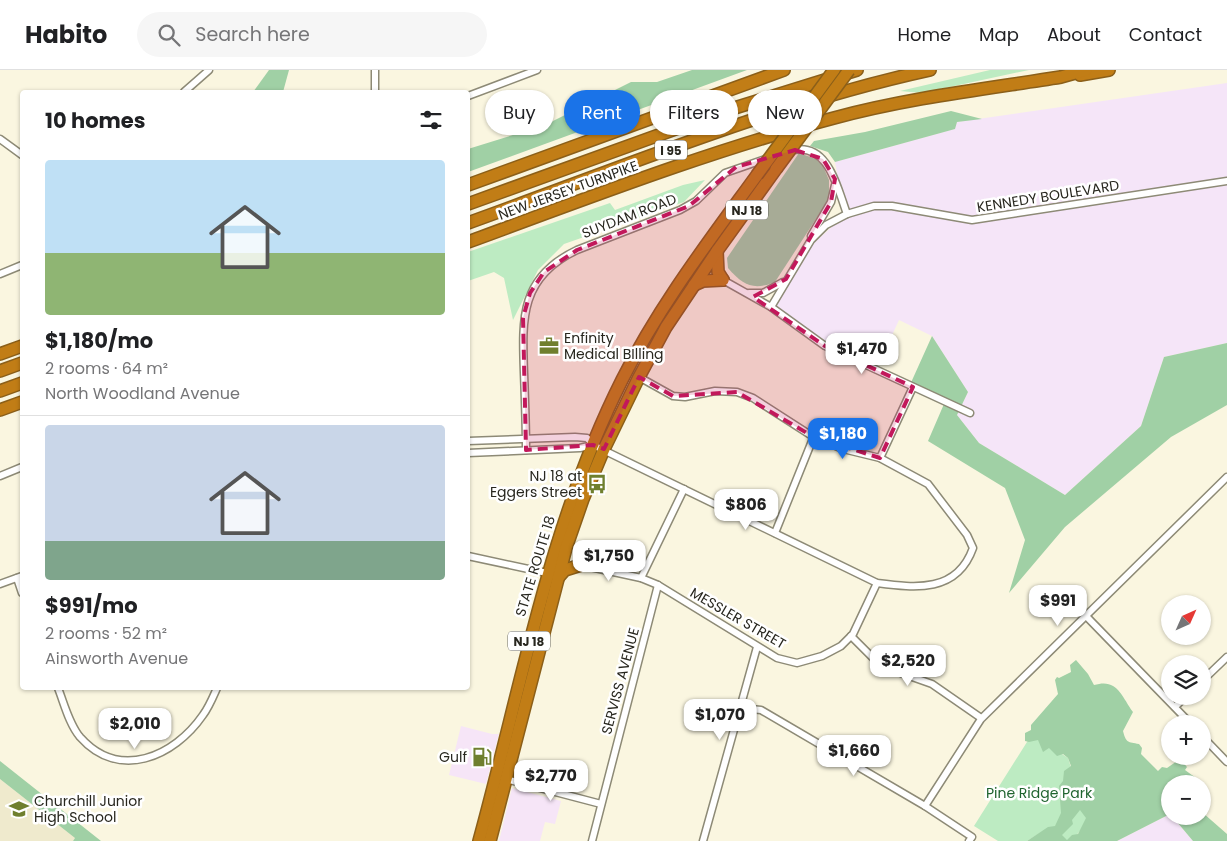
<!DOCTYPE html>
<html lang="en">
<head>
<meta charset="utf-8">
<style>
  :root { --surface:#fff; --page:#f6f6f6; --text:#202124; --muted:#757577; --line:#e0e0e0; --accent:#1a73e8 }
  body { margin:0; font-family:Poppins,sans-serif; background:var(--page); color:var(--text); height:100vh; display:flex; flex-direction:column; font-size:19px; white-space:nowrap }
  * { box-sizing:border-box; margin:0 }
  p { font-size:16px; color:var(--muted) }
  .icon { flex:none; width:28px; height:28px; fill:none; stroke:currentColor; stroke-width:2; stroke-linecap:round; stroke-linejoin:round }
  .map { position:relative; flex:1; overflow:hidden }
  .details { position:absolute; left:20px; top:20px; width:450px; height:600px; display:flex; flex-direction:column; background:var(--surface); border-radius:5px; box-shadow:0 1px 4px #0004 }
  .details>* { flex:none }
  .guide { position:absolute; left:485px; top:20px; width:475px; height:45px; display:flex; gap:10px }
  .needle { width:32px; rotate:45deg }
  .tools { position:absolute; left:1161px; top:525px; display:grid; gap:10px }
  .tools a { display:grid; place-items:center; width:50px; height:50px; border-radius:50%; background:var(--surface); box-shadow:0 1px 4px #0004; font-size:25px }
  .price { position:absolute; translate:-50% -42px; padding:0 11px; border-radius:10px; background:#fff; color:#222; font-size:16px; line-height:32px; filter:drop-shadow(0 1px 2px #0008) }
  .price::after { content:''; position:absolute; left:50%; top:30px; width:15px; height:11px; margin-left:-8px; background:inherit; clip-path:polygon(0 0,100% 0,50% 100%) }
  .price.selected { background:var(--accent); color:#fff }
  ul { padding:0; list-style:none }
  li { display:grid; align-content:center; gap:10px; height:265px; padding:0 25px }
  li+li { border-top:1px solid var(--line) }
  li span { display:grid; place-items:center; height:155px; border-radius:5px; color:#555 }
  li>.icon { margin-inline-start:auto }
  span .icon { width:90px; height:90px; fill:#fffc; stroke-width:1 }
  li b { font-size:21px }
  h2 { display:flex; justify-content:space-between; align-items:center; height:60px; padding:0 25px; font-size:21px }
  .chip { padding:0 18px; border-radius:22px; background:var(--surface); box-shadow:0 1px 4px #0004; font-size:18px; line-height:45px }
  .chip.selected { background:var(--accent); color:#fff }
  header { display:flex; align-items:center; gap:30px; box-sizing:border-box; height:70px; padding:0 25px; background:var(--surface); border-bottom:1px solid var(--line) }
  header strong { font-size:24px }
  nav { display:flex; gap:28px; margin-inline-start:auto; font-size:18px }
  .search { width:350px; height:45px; background:var(--page); display:flex; align-items:center; gap:12px; box-sizing:border-box; padding:0 18px; border-radius:28px; color:var(--muted); font-size:19px }
  .map>svg:first-child { display:block }
</style>
</head>
<body>
<header>
<strong>Habito</strong>
<div class="search"><svg class="icon" aria-label="search" viewBox="0 0 24 24"><circle cx="10" cy="10" r="6"/><path d="M15 15l6 6"/></svg>Search here</div>
<nav><a>Home</a><a>Map</a><a>About</a><a>Contact</a></nav>
</header>
<div class="map">
<svg width="1227" height="771" viewBox="0 0 1227 771">
  <rect width="100%" height="100%" fill="#faf6e0"/>
  <g fill="#f6e5f7">
    <path d="M 461,656 L 492,664 L 499,664 L 486,714 L 449,705 Z"/>
    <path d="M 512,718 L 561,731 L 555,754 L 545,752 L 540,771 L 499,771 Z"/>
  </g>
  <g fill="#f5e5f8">
    <path d="M 1227,13 L 1227,273 L 1164,287 L 1141,356 L 1065,425 L 979,373 L 957,345 L 968,322 L 932,266 L 899,250 L 876,300 L 773,241 L 804,182 L 845,145 L 835,92 L 954,59 L 957,52 Z"/>
    <path d="M 1170,744 L 1193,771 L 1117,771 Z"/>
  </g>
  <path fill="#efeacd" d="M 0,709 L 75,768 L 73,771 L 0,771 Z"/>
  <g fill="#bdebc2">
    <path d="M 990,0 L 1029,0 L 922,23 L 900,21 Z"/>
    <path d="M 705,110 L 684,132 L 564,174 L 538,200 L 513,250 L 504,208 L 494,202 L 468,211 L 468,182 L 610,133 L 615,140 L 683,115 Z"/>
    <path d="M 1032,664 L 1068,688 L 1087,748 L 1083,757 L 1072,771 L 1056,771 L 1043,761 L 1027,771 L 998,771 L 974,756 Z"/>
  </g>
  <g fill="#a0d0a5" fill-rule="evenodd">
    <path d="M 269,0 L 289,0 L 283,22 L 253,22 Z"/>
    <path d="M 692,0 L 747,0 L 468,102 L 468,79 L 545,55 L 631,12 L 657,12 Z"/>
    <path d="M 951,41 L 982,49 L 957,52 L 955,59 L 835,92 L 828,82 L 810,76 L 814,71 L 865,62 Z"/>
    <path d="M 799,83 L 816,89 L 823,96 L 829,110 L 829,129 L 775,212 C 753,221 743,215 728,198 L 727,188 Z"/>
    <path d="M 932,266 L 968,322 L 957,345 L 979,373 L 1065,425 L 1141,356 L 1164,287 L 1227,273 L 1227,335 L 1171,367 L 1065,457 L 1009,523 L 1025,470 L 1005,418 L 928,371 L 944,334 L 909,317 Z"/>
    <path d="M 1076,590 L 1088,604 L 1094,615 C 1117,608 1121,625 1133,642 L 1123,661 C 1126,673 1128,672 1139,674 L 1142,678 L 1141,684 L 1158,701 L 1162,697 L 1167,698 L 1180,689 L 1187,697 L 1185,700 L 1200,711 L 1199,714 L 1170,714 L 1170,744 L 1117,771 L 1027,771 L 1048,757 L 1055,756 L 1061,743 L 1059,716 L 1063,711 L 1064,701 L 1071,696 L 1068,688 L 1063,684 L 1057,686 L 1049,678 L 1043,682 L 1038,670 L 1029,672 L 1025,671 L 1025,663 L 1031,660 L 1031,655 L 1058,624 L 1055,610 L 1057,607 L 1059,608 L 1071,602 L 1070,595 ZM 1080,740 L 1086,748 L 1078,764 L 1072,765 L 1067,770 L 1062,765 L 1073,754 L 1072,750 Z"/>
    <path d="M 0,691 L 101,771 L 73,771 L 75,768 L 0,709 Z"/>
    <path d="M 1203,743 L 1227,764 L 1227,771 L 1193,771 L 1172,746 L 1202,746 Z"/>
  </g>
  <g fill="none" stroke-linecap="round" stroke-linejoin="round">
    <defs>
      <g id="street">
        <path d="M 184,22 L 209,0"/>
        <path d="M 375,22 L 375,0"/>
        <path d="M 468,26 L 537,0"/>
        <path d="M 0,69 L 22,85"/>
        <path d="M 790,81 C 828,70 837,117 847,144"/>
        <path d="M 811,166 L 831,132 L 835,115"/>
        <path d="M 0,204 L 22,195"/>
        <path d="M 723,210 L 771,237 L 825,276 L 970,343"/>
        <path d="M 749,223 L 763,223 L 783,212"/>
        <path d="M 771,237 L 811,170 L 826,155 L 847,144 L 874,136 L 892,136 L 972,150 L 1227,111"/>
        <path d="M 468,371 L 575,367 L 587,368 L 593,375"/>
        <path d="M 526,380 C 526,355 525,329 524,303 C 522,248 520,207 577,180 L 680,140 L 696,131 L 725,103 L 768,88"/>
        <path d="M 468,383 L 580,378 L 593,375 L 877,513 C 916,518 957,523 973,478 L 967,465 L 928,414 L 880,388 L 843,379 L 812,366 L 753,328 L 737,322 L 715,321 L 685,327 L 673,326 L 639,307"/>
        <path d="M 880,388 L 913,317"/>
        <path d="M 0,406 L 22,397"/>
        <path d="M 775,463 L 814,366"/>
        <path d="M 468,486 L 547,503"/>
        <path d="M 581,495 L 641,508 L 658,515 L 777,588 L 797,593 L 822,586 L 841,576 L 853,564 L 877,513"/>
        <path d="M 17,508 L 22,523"/>
        <path d="M 641,508 L 684,419"/>
        <path d="M 0,514 L 22,506"/>
        <path d="M 1085,545 L 1191,654"/>
        <path d="M 851,566 L 881,596 L 932,614 L 981,648"/>
        <path d="M 1202,611 L 1227,587"/>
        <path d="M 58,618 C 64,633 69,654 80,667 C 119,711 174,687 203,645 C 209,637 213,627 217,618"/>
        <path d="M 1175,637 L 1186,626"/>
        <path d="M 740,638 L 761,640 L 925,736 L 972,767 L 969,771"/>
        <path d="M 1202,666 L 1227,692"/>
        <path d="M 506,709 L 601,734"/>
        <path d="M 925,736 L 981,649 L 1227,407"/>
        <path d="M 592,771 L 658,515"/>
        <path d="M 703,771 L 757,577"/>
      </g>
      <g id="highway">
        <path d="M 1080,5 L 1109,0"/>
        <path d="M 468,115 L 784,0"/>
        <path d="M 468,134 L 728,40 L 857,0"/>
        <path d="M 468,153 C 618,99 774,34 930,0"/>
        <path d="M 468,172 C 588,128 709,81 834,48 C 908,28 985,19 1061,7 L 1086,0"/>
        <path d="M 717,181 L 718,202 L 723,210"/>
        <path d="M 694,215 L 703,211 L 723,210"/>
        <path d="M 0,284 L 22,276"/>
        <path d="M 0,301 L 22,293"/>
        <path d="M 0,321 L 22,313"/>
        <path d="M 0,340 L 22,332"/>
        <path d="M 558,508 L 565,500 L 581,495"/>
        <path d="M 479,771 C 522,615 549,455 622,310 C 659,236 709,171 757,105"/>
        <path d="M 490,771 L 566,478 L 583,429 L 604,379 L 639,307 L 666,257 L 717,181 L 776,99"/>
      </g>
    </defs>
    <use href="#street" stroke="#8d8a76" stroke-width="9"/>
    <use href="#highway" stroke="#8b5f19" stroke-width="14"/>
    <use href="#street" stroke="#fff" stroke-width="6"/>
    <use href="#highway" stroke="#c17d16" stroke-width="11"/>
    <defs>
      <g id="highway-bridge">
        <path d="M 776,99 L 849,0"/>
        <path d="M 757,105 L 834,0"/>
      </g>
    </defs>
    <use href="#highway-bridge" stroke="#8b5f19" stroke-width="14" stroke-linecap="butt"/>
    <use href="#highway-bridge" stroke="#c17d16" stroke-width="11"/>
  </g>
  <path fill="#c2185b" fill-opacity="0.2" stroke="#c2185b" stroke-width="4" stroke-dasharray="10 6" stroke-linejoin="round" d="M 795,80 L 823,89 L 835,109 L 831,132 L 786,209 L 753,227 L 825,276 L 913,317 L 880,388 L 812,366 L 737,322 L 673,326 L 639,307 L 604,379 L 593,375 L 526,380 L 523,248 L 530,223 L 544,202 L 577,180 L 689,136 L 736,97 Z"/>
  <defs>
    <symbol id="office-bare" viewBox="-9 -9 18 18"><path d="M-6-3h4V-5.5h4V-3h4V5H-6ZM-1-4.5V-3h2v-1.5ZM-6 0V1H6V0Z" fill="#6f7f2e" stroke="#fff" stroke-width="2.5" paint-order="stroke"/></symbol>
    <symbol id="bus-bare" viewBox="-9 -9 18 18"><path d="M-5-6H5V4H4V6H2V4H-2V6H-4V4H-5ZM-3.5-4V0h7V-4ZM-3.5 1.2v1.5H-2V1.2ZM2 1.2v1.5H3.5V1.2Z" fill="#6f7f2e" stroke="#fff" stroke-width="2.5" paint-order="stroke"/></symbol>
    <symbol id="fuel-bare" viewBox="-9 -9 18 18"><path d="M-5.5-6h7V0h2V4h1.3V-2.5L3-4.5l.8-.8L6-3V5H2.5V1h-1V6h-7ZM-4.2-4.7v3.2H.2V-4.7Z" fill="#6f7f2e" stroke="#fff" stroke-width="2.5" paint-order="stroke"/></symbol>
    <symbol id="school-bare" viewBox="-9 -9 18 18"><path d="M0-5L7-2L0 1L-7-2ZM-4 1L0 2.5L4 1V4Q0 6-4 4Z" fill="#6f7f2e" stroke="#fff" stroke-width="2.5" paint-order="stroke"/></symbol>
  </defs>
  <g fill-rule="evenodd">
    <use href="#office-bare" x="535" y="262" width="28" height="28"/>
    <use href="#bus-bare" x="583" y="400" width="28" height="28"/>
    <use href="#fuel-bare" x="468" y="673" width="28" height="28"/>
    <use href="#school-bare" x="5" y="725" width="28" height="28"/>
  </g>
  <g text-anchor="middle" dominant-baseline="central" stroke-width="5" stroke-linejoin="round" paint-order="stroke">
    <g fill="#fff" stroke="#686862" stroke-width="1">
      <rect x="655" y="70.5" width="32" height="19" rx="4"/>
      <rect x="726" y="130.5" width="42" height="19" rx="4"/>
      <rect x="508" y="561.5" width="42" height="19" rx="4"/>
    </g>
    <g font-size="12" font-weight="bold" fill="#28271f">
      <text x="671" y="80">I 95</text>
      <text x="747" y="140">NJ 18</text>
      <text x="529" y="571">NJ 18</text>
    </g>
    <g font-size="14" fill="#28271f" stroke="#fff">
      <text transform="translate(568 120) rotate(-20)">NEW JERSEY TURNPIKE</text>
      <text transform="translate(1048 126) rotate(-9)">KENNEDY BOULEVARD</text>
      <text transform="translate(629 146) rotate(-21)">SUYDAM ROAD</text>
      <text transform="translate(535 496) rotate(-73)">STATE ROUTE 18</text>
      <text transform="translate(738 548) rotate(30)">MESSLER STREET</text>
      <text transform="translate(620 611) rotate(-75)">SERVISS AVENUE</text>
    </g>
    <g font-size="14" fill="#28271f" stroke="#fff" text-anchor="start">
      <text x="564" y="268">Enfinity<tspan x="564" dy="16">Medical BIlling</tspan></text>
      <text x="582" y="406" text-anchor="end">NJ 18 at<tspan x="582" dy="16">Eggers Street</tspan></text>
      <text x="467" y="687" text-anchor="end">Gulf</text>
      <text x="34" y="731">Churchill Junior<tspan x="34" dy="16">High School</tspan></text>
    </g>
    <g font-size="14" fill="#20642f" stroke="#fff">
      <text x="1039" y="723">Pine Ridge Park</text>
    </g>
  </g>
</svg>
<div class="tools">
<a><svg class="needle" viewBox="-14 -14 28 28"><path d="M0-13l5 13h-10z" fill="#e53935"/><path d="M0 13l5-13h-10z" fill="#757577"/></svg></a>
<a><svg class="icon" aria-label="layers" viewBox="0 0 24 24"><path d="M12 4l9 5-9 5-9-5zM3 14l9 5 9-5"/></svg></a>
<a>+</a>
<a>−</a>
</div>
<b class="price" style="left:862px;top:305px">$1,470</b>
<b class="price selected" style="left:843px;top:390px">$1,180</b>
<b class="price" style="left:746px;top:461px">$806</b>
<b class="price" style="left:609px;top:512px">$1,750</b>
<b class="price" style="left:1058px;top:557px">$991</b>
<b class="price" style="left:908px;top:617px">$2,520</b>
<b class="price" style="left:720px;top:671px">$1,070</b>
<b class="price" style="left:135px;top:680px">$2,010</b>
<b class="price" style="left:854px;top:707px">$1,660</b>
<b class="price" style="left:551px;top:732px">$2,770</b>
<div class="guide">
<a class="chip">Buy</a>
<a class="chip selected">Rent</a>
<a class="chip">Filters</a>
<a class="chip">New</a>
</div>
<section class="details">
<h2>10 homes<svg class="icon" aria-label="filters" viewBox="0 0 24 24"><path d="M4 7h16M4 17h16"/><circle cx="9" cy="7" r="2"/><circle cx="15" cy="17" r="2"/></svg></h2>
<ul>
<li><span style="background:linear-gradient(#bfe0f5 60%,#8fb573 0)"><svg class="icon" aria-label="home" viewBox="0 0 24 24"><path d="M3 11l9-7 9 7M6 9v11h12V9"/></svg></span><div><b>$1,180/mo</b><p>2 rooms · 64 m²</p><p>North Woodland Avenue</p></div></li>
<li><span style="background:linear-gradient(#c9d6e8 75%,#7fa58c 0)"><svg class="icon" aria-label="home" viewBox="0 0 24 24"><path d="M3 11l9-7 9 7M6 9v11h12V9"/></svg></span><div><b>$991/mo</b><p>2 rooms · 52 m²</p><p>Ainsworth Avenue</p></div></li>
</ul>
</section>
</div>
</body>
</html>
